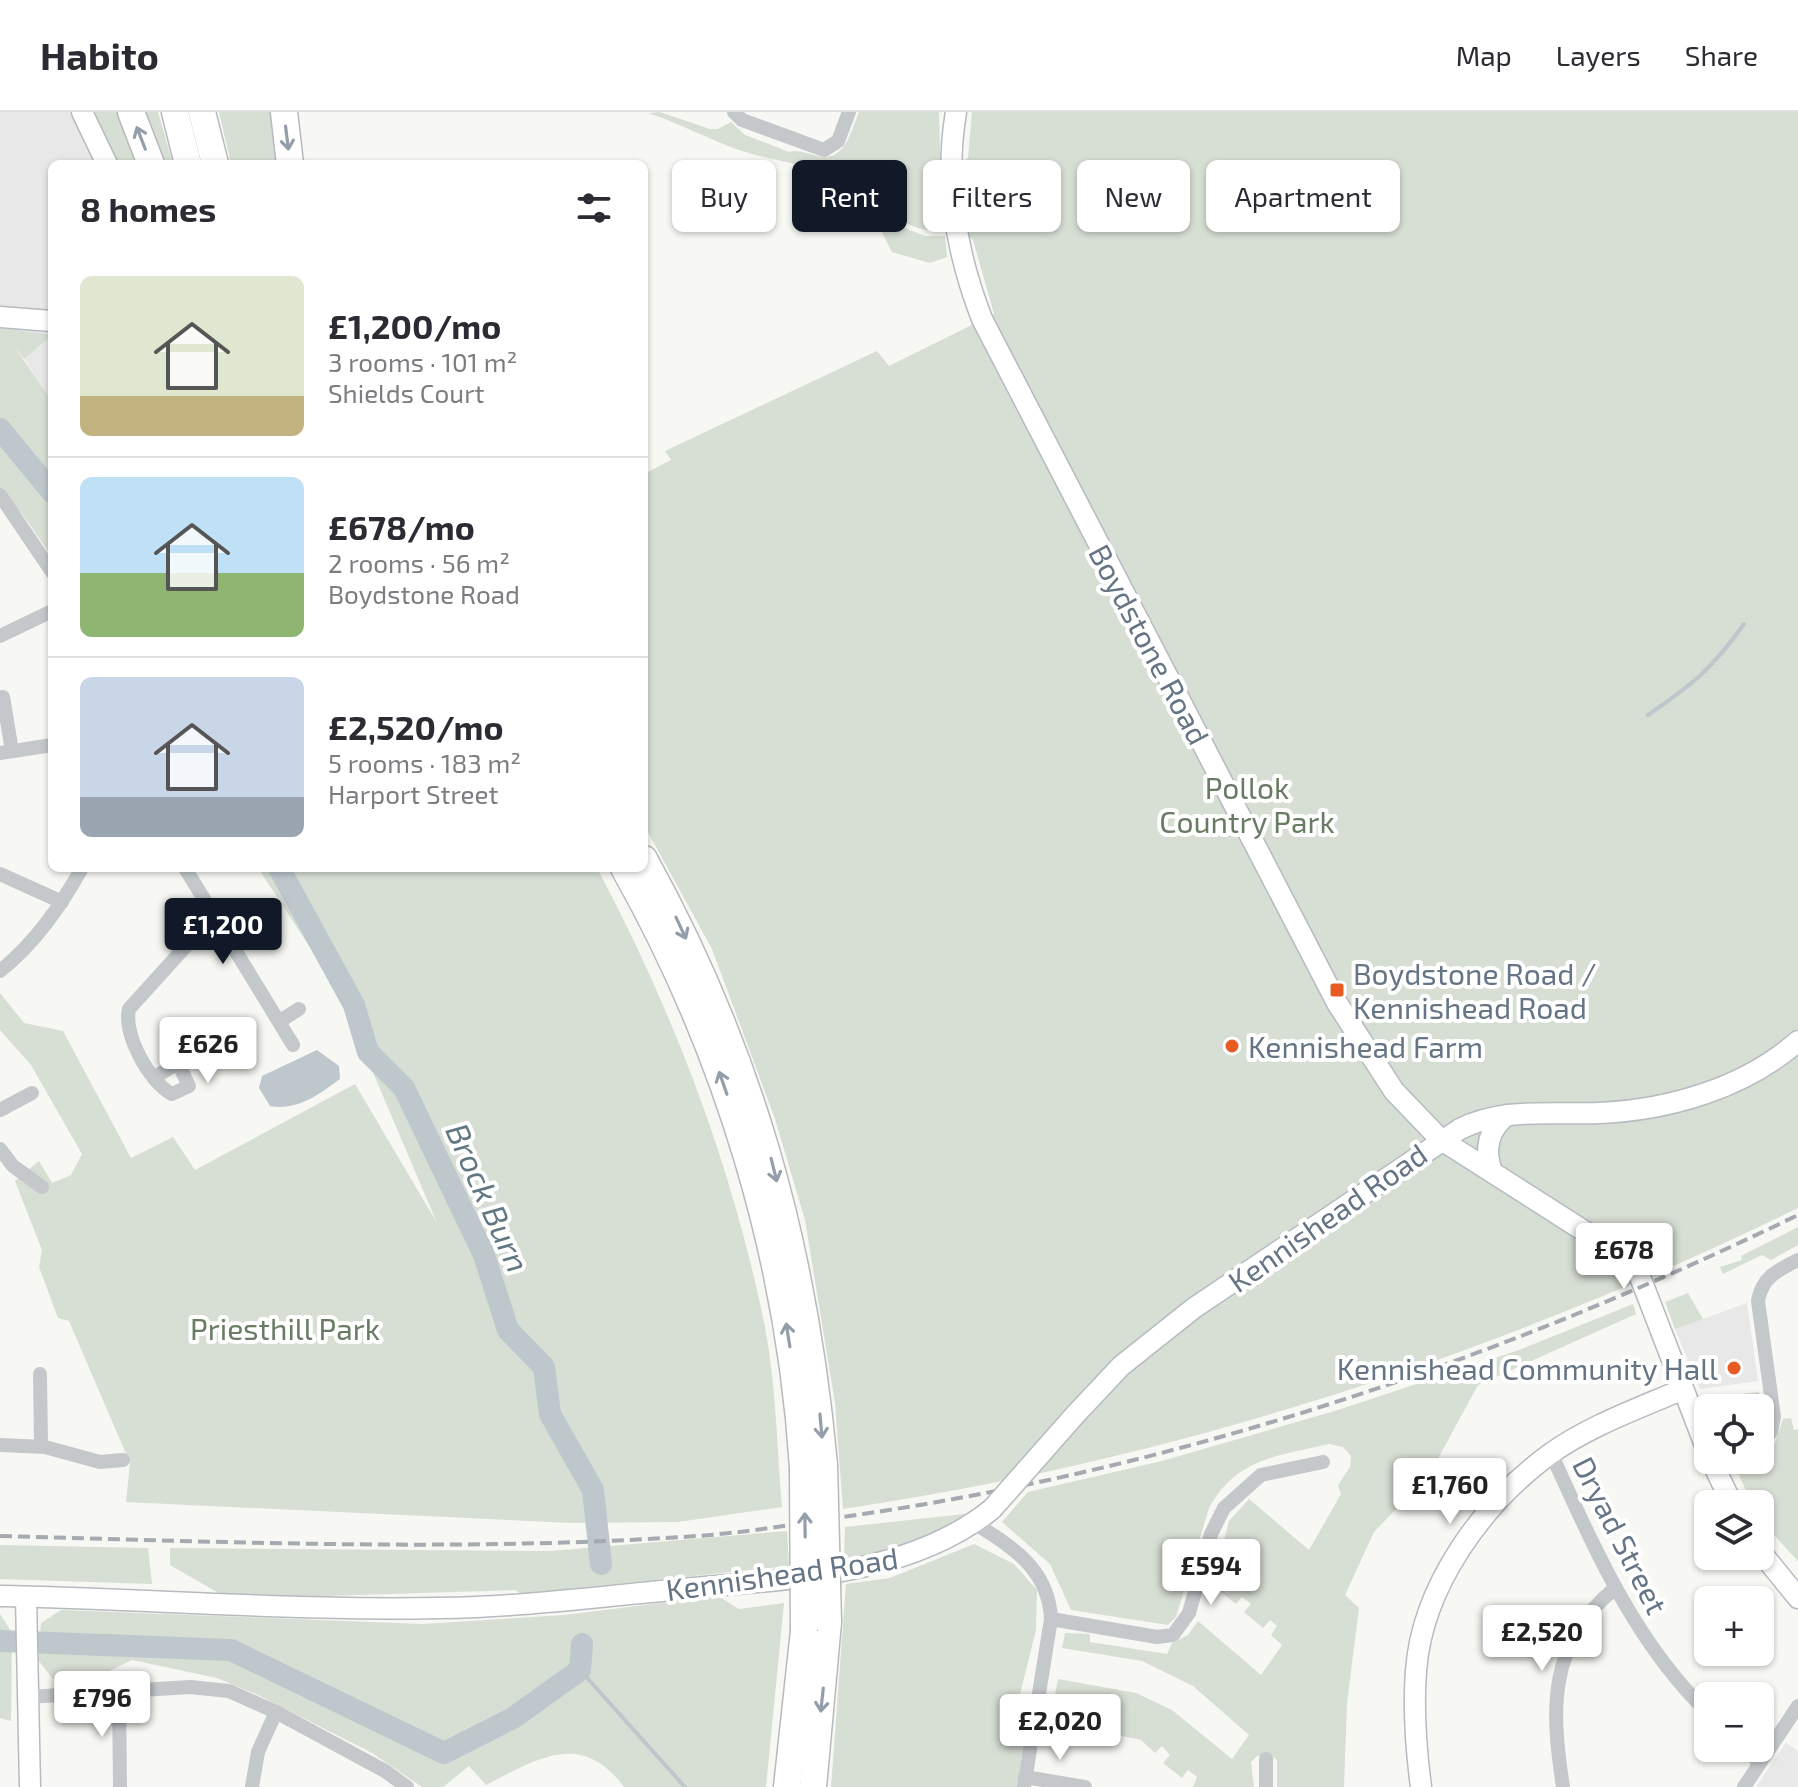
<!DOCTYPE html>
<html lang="en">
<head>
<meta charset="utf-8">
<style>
  :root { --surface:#fff; --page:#f2f2f3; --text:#2b2b33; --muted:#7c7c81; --line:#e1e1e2; --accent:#111827 }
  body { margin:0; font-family:"Exo 2",sans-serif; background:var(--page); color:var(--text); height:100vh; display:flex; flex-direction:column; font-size:30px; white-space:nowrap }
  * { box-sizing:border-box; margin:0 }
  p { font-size:26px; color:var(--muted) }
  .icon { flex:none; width:44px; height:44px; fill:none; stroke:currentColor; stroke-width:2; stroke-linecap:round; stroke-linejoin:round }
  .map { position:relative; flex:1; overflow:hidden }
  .details { position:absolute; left:48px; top:48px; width:600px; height:712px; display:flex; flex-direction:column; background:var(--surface); border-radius:12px; box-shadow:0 2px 6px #0004 }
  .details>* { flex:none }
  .banner { position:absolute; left:672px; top:48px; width:760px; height:72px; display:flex; gap:16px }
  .controls { position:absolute; left:1694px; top:1282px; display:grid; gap:16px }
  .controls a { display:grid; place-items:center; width:80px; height:80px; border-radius:12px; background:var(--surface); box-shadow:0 2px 6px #0004; font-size:40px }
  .price { position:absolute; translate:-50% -68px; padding:0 18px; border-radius:8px; background:#fff; color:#222; font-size:26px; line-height:52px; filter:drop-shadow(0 2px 4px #0008) }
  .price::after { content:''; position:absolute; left:50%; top:48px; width:24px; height:18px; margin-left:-12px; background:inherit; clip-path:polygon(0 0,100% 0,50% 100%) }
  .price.on { background:var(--accent); color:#fff }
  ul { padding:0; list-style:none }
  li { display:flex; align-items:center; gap:24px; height:200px; padding:0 32px }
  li+li { border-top:2px solid var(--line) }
  li span { display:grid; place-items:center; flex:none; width:224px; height:160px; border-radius:12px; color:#555 }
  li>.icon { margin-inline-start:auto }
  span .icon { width:96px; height:96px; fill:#fffc; stroke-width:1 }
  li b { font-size:34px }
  h2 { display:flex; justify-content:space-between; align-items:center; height:96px; padding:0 32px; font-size:34px }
  .tag { padding:0 28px; border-radius:12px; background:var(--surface); box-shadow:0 2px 6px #0004; font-size:28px; line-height:72px }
  .tag.on { background:var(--accent); color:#fff }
  header { display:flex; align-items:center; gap:48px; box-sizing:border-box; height:112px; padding:0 40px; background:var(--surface); border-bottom:2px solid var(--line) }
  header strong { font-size:38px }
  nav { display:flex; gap:44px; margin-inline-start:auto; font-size:28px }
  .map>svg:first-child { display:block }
</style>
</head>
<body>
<header>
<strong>Habito</strong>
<nav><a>Map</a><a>Layers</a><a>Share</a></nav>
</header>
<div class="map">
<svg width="1798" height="1675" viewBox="0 0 1798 1675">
  <rect width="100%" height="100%" fill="#f7f7f3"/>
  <g fill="#e7e8e7">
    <path d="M 0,0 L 90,0 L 116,52 L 52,52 L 52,289 L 0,210 Z"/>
    <path d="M 1747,1191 L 1758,1269 L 1700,1277 L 1675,1217 Z"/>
    <path d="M 1786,1631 L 1798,1639 L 1798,1675 L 1756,1675 Z"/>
  </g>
  <g fill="#d7ded4">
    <path d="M 90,0 L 122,0 L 141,52 L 116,52 Z"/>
    <path d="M 137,0 L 158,0 L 173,52 L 159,52 Z"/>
    <path d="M 219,0 L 275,0 L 281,52 L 231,52 Z"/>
    <path d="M 660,0 L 710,17 L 718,17 L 731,10 L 745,23 L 789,40 C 798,37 805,41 814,43 C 844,53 850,22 859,0 L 939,0 L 942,118 C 902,122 887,92 857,74 C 822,53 778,51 739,38 C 708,27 679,11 648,1 Z"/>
    <path d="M 972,0 L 1798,0 L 1798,1096 C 1497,1243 1175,1348 843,1397 L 835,1291 L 805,1108 L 775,1007 L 712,837 L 644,713 L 644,362 L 671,348 L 665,339 L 877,239 L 889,254 L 994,202 L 973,128 L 961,117 L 963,49 L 968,46 Z"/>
    <path d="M 873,103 L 925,124 L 945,124 L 947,145 L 930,151 L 892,140 Z"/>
    <path d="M 0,216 L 52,223 L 24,247 L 14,234 L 52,289 L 52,445 L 23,403 L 0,378 Z"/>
    <path d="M 258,756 L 597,756 C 674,901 732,1053 765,1215 C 776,1273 777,1336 782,1395 L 678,1410 L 571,1411 L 126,1390 L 130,1351 L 69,1209 L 58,1206 L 39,1155 L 42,1138 L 15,1069 L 39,1049 L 52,1071 L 71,1063 L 82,1042 L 31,953 L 0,918 L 0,881 L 24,911 L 63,919 L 131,1046 L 173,1025 L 195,1058 L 355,972 L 437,1111 L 338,878 Z"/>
    <path d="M 1798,1115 L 1798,1133 L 1771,1148 L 1762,1143 L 1723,1162 L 1720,1155 L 1742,1148 L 1741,1144 Z"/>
    <path d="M 1688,1181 L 1703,1207 L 1675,1217 L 1665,1190 Z"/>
    <path d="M 1633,1192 L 1636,1202 L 1478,1273 L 1429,1363 L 1374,1420 L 1345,1483 L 1359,1496 L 1347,1591 L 1344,1675 L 1277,1675 L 1277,1648 L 1270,1643 L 1257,1644 L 1251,1650 L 1254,1675 L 1193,1675 L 1197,1665 L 1188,1658 L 1182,1666 L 1163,1651 L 1170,1643 L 1162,1634 L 1155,1641 L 1141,1628 L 1112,1622 L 1113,1613 L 1100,1610 L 1097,1621 L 1075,1617 L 1077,1606 L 1066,1603 L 1063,1614 L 1049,1612 L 1058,1567 L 1136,1581 L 1172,1598 L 1232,1647 L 1249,1623 L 1193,1574 L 1142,1549 L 1062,1536 L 1065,1521 L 1090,1522 L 1090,1530 L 1167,1542 L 1172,1531 L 1188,1523 L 1198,1509 L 1261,1563 L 1282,1533 L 1271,1523 L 1277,1514 L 1270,1508 L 1263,1516 L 1244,1500 L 1251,1492 L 1242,1485 L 1236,1492 L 1212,1473 L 1229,1409 L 1249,1387 L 1309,1438 L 1341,1382 L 1338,1373 L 1350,1355 L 1351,1344 L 1343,1335 L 1329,1332 C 1278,1344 1236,1346 1209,1396 L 1176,1505 L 1168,1513 L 1071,1498 L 1050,1452 L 1002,1410 L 1028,1380 L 1162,1349 L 1338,1298 L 1519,1238 Z"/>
    <path d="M 1759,1280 L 1762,1308 L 1760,1311 L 1760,1296 L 1708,1297 L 1704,1287 Z"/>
    <path d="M 1791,1306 L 1794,1318 L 1798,1317 L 1798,1449 L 1760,1408 L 1760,1392 L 1752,1392 L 1734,1352 L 1760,1348 L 1760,1341 L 1773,1336 L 1783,1307 Z"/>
    <path d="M 973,1401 C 931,1427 893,1440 844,1448 L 845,1415 Z"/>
    <path d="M 787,1419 L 789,1454 L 521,1482 L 515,1478 L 229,1487 L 170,1453 L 170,1436 L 550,1439 Z"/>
    <path d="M 974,1432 L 1014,1452 L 1037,1478 L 1036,1518 L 1011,1618 L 1025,1624 L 1017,1675 L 831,1675 L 846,1472 L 890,1466 Z"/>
    <path d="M 0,1433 L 148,1436 L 152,1472 L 0,1467 Z"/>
    <path d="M 718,1484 L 739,1497 L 784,1491 L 766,1675 L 624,1675 C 581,1617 537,1647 486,1673 L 469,1654 L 443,1675 L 422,1675 L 372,1641 L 260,1584 L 217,1566 L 132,1548 L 92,1567 L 53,1567 L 38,1548 L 41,1511 L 61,1498 L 422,1512 L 564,1503 Z"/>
    <path d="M 0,1502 L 12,1521 L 11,1609 L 0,1606 Z"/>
  </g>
  <path fill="#bdc7cc" d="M 317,938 L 339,954 L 340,967 C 318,983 297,999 270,994 L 259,976 L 262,964 Z"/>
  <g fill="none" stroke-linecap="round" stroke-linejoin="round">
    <g stroke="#bdc7cc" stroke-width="4">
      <path d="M 1648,603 C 1693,572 1712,557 1744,512"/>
      <path d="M 580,1558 L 685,1675"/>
    </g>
    <g stroke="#bdc7cc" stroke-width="22">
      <path d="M 0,317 L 52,380"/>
      <path d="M 279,756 L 354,893 L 368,940 L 404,976 L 484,1143 L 508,1218 L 544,1255 L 550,1302 L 593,1378 L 601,1452"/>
      <path d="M 0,1529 L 231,1538 L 444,1641 L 513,1606 L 580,1558 L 582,1532"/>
    </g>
    <defs>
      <g id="secondary">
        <path d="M 82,0 L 107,52"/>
        <path d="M 956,0 C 944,71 956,140 982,207 L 1337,891 L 1394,979 L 1440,1027 L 1606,1133 L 1637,1157 L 1708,1341"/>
        <path d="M 0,205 L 52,209"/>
        <path d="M 1492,1060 C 1484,1037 1488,1018 1507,1003"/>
        <path d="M 1075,1303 L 1121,1254 L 1194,1196 L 1460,1017 C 1504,995 1552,1003 1599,1001 C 1669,998 1745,976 1798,929"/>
        <path d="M 1711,1348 L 1732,1392"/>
        <path d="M 1760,1439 L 1798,1486"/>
        <path d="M 0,1484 C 159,1487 318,1501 477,1495 C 549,1492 622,1482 693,1476 C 795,1466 910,1463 992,1397"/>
        <path d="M 26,1485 L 30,1675"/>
        <path d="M 1421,1675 C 1416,1637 1413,1598 1416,1559 C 1422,1474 1483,1391 1550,1342 C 1589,1314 1637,1297 1681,1278"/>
      </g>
      <g id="highway">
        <path d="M 131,0 L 151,52"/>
        <path d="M 175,0 L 188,52"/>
        <path d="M 202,0 L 215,52"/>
        <path d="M 284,0 L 290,52"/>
        <path d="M 644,747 C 751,941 804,1133 824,1353"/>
        <path d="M 624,756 C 727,939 790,1146 803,1356"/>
        <path d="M 787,1675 L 804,1519"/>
        <path d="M 813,1675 L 828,1510"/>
      </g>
    </defs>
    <use href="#secondary" stroke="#b6bbc0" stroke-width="23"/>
    <use href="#highway" stroke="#b7babd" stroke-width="29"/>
    <g stroke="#c4c8cb" stroke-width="14">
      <path d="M 734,0 L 742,8 L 824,38 L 838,29 L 849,0"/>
      <path d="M 0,383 L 52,460"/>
      <path d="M 0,524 L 52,499"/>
      <path d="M 3,585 L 12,639"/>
      <path d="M 0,641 L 52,633"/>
      <path d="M 185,756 L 293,933"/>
      <path d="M 0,762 L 62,790"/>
      <path d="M 0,859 C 35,831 60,795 82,756"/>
      <path d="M 280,909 L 299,897"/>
      <path d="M 155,965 L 178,951 L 189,974 L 172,982 C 149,970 123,922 129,897 L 214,803"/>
      <path d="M 0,998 L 32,981"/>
      <path d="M 0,1037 L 13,1054 L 42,1075"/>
      <path d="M 40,1262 L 41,1334"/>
      <path d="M 1760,1331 L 1771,1320 L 1774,1305 L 1758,1189 C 1762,1165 1778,1158 1798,1148"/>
      <path d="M 0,1333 L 45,1335 L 100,1350 L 123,1348"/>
      <path d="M 1551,1341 C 1594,1435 1633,1528 1708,1601"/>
      <path d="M 974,1411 C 1013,1435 1049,1458 1051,1507 L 1024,1675"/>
      <path d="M 1051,1507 L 1157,1525 L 1173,1523 L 1189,1501 L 1211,1422 L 1224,1396 L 1261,1363 L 1323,1350"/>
      <path d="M 119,1580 L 120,1675"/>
      <path d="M 28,1585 L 190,1575 L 229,1579 L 276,1600 L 385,1659 L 407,1675"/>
      <path d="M 1744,1636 L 1760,1651"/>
      <path d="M 1266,1647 L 1266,1675"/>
      <path d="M 1025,1665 L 1085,1675"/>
      <path d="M 252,1675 L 258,1640 L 276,1600"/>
      <path d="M 1563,1675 C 1551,1597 1548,1532 1614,1477"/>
      <path d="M 1744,1675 L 1798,1594"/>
    </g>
    <use href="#secondary" stroke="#fff" stroke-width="20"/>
    <use href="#highway" stroke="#fff" stroke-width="26"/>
    <path stroke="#a4aab0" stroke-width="4" stroke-dasharray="12 6" stroke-linecap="butt" d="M 0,1424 C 232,1430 466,1440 697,1424 C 753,1420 808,1410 863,1402 C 1188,1354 1503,1246 1798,1103"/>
    <defs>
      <path id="secondary-bridge" d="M 992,1397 L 1075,1303"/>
      <g id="highway-bridge">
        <path d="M 824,1353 L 828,1510"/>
        <path d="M 803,1356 L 804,1519"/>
      </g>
    </defs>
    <use href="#secondary-bridge" stroke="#b6bbc0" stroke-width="23" stroke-linecap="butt"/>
    <use href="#highway-bridge" stroke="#b7babd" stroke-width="29" stroke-linecap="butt"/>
    <use href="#secondary-bridge" stroke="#fff" stroke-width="20"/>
    <use href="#highway-bridge" stroke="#fff" stroke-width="26"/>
  </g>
  <defs><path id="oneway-shaft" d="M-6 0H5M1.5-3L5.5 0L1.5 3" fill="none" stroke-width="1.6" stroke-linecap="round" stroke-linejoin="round" transform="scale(2)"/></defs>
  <g stroke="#939eaa">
    <use href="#oneway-shaft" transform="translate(141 26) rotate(-111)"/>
    <use href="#oneway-shaft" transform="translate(287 26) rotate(83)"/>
    <use href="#oneway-shaft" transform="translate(681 816) rotate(65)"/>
    <use href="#oneway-shaft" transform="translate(723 971) rotate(-109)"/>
    <use href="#oneway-shaft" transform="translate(774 1058) rotate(76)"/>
    <use href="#oneway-shaft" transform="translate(788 1223) rotate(-99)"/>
    <use href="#oneway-shaft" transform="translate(821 1314) rotate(85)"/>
    <use href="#oneway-shaft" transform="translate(805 1413) rotate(-91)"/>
    <use href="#oneway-shaft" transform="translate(822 1588) rotate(96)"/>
  </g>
  <g fill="#e75c23" stroke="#fff" stroke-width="3">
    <rect x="1329" y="870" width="16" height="16" rx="4"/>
    <circle cx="1232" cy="934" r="8"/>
    <circle cx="1734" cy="1256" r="8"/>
  </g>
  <g text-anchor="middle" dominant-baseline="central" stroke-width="8" stroke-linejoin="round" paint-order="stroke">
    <g font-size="30" fill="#657585" stroke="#fff">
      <text transform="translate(1150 532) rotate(62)">Boydstone Road</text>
      <text transform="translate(1327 1105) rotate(-35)">Kennishead Road</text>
      <text transform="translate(1621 1423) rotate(63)">Dryad Street</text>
      <text transform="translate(782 1461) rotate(-8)">Kennishead Road</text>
    </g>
    <g font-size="30" fill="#687c64" stroke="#fff">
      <text x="1247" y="675">Pollok<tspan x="1247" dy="34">Country Park</tspan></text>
      <text x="285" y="1216">Priesthill Park</text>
    </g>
    <g font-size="30" fill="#657585" stroke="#fff" text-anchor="start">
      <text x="1353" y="861">Boydstone Road /<tspan x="1353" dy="34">Kennishead Road</tspan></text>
      <text x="1248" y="934">Kennishead Farm</text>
      <text x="1718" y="1256" text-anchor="end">Kennishead Community Hall</text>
    </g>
    <g font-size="32" font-style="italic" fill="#617782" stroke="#fff">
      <text transform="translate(489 1085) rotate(66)">Brock Burn</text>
    </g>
  </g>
</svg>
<div class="controls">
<a><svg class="icon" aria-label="locate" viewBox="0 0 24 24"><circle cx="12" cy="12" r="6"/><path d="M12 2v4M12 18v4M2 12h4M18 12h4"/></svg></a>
<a><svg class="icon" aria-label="layers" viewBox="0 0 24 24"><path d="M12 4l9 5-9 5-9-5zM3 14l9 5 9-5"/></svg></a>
<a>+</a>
<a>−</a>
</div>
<b class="price on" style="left:223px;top:854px">£1,200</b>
<b class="price" style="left:208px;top:973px">£626</b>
<b class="price" style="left:1624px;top:1179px">£678</b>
<b class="price" style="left:1450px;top:1414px">£1,760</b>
<b class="price" style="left:1211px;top:1495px">£594</b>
<b class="price" style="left:1542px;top:1561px">£2,520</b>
<b class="price" style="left:102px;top:1627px">£796</b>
<b class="price" style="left:1060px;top:1650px">£2,020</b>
<div class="banner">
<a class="tag">Buy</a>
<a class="tag on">Rent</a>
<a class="tag">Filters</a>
<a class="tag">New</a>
<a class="tag">Apartment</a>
</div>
<section class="details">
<h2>8 homes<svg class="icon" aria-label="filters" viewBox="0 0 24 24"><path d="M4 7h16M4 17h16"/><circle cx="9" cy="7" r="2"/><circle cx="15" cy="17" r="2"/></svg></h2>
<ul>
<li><span style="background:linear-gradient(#dfe7d0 75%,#c2b280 0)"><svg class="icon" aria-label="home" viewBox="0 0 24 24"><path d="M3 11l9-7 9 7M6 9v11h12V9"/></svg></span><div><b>£1,200/mo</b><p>3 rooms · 101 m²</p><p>Shields Court</p></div></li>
<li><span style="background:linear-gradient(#bfe0f5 60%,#8fb573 0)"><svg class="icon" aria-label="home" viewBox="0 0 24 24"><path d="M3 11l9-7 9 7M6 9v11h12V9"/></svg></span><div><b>£678/mo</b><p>2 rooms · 56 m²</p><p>Boydstone Road</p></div></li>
<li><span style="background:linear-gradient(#c9d6e8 75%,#9aa5b1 0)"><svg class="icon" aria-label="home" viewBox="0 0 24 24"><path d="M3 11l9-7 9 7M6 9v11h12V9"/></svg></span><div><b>£2,520/mo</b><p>5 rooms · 183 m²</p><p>Harport Street</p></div></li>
</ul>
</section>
</div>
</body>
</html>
